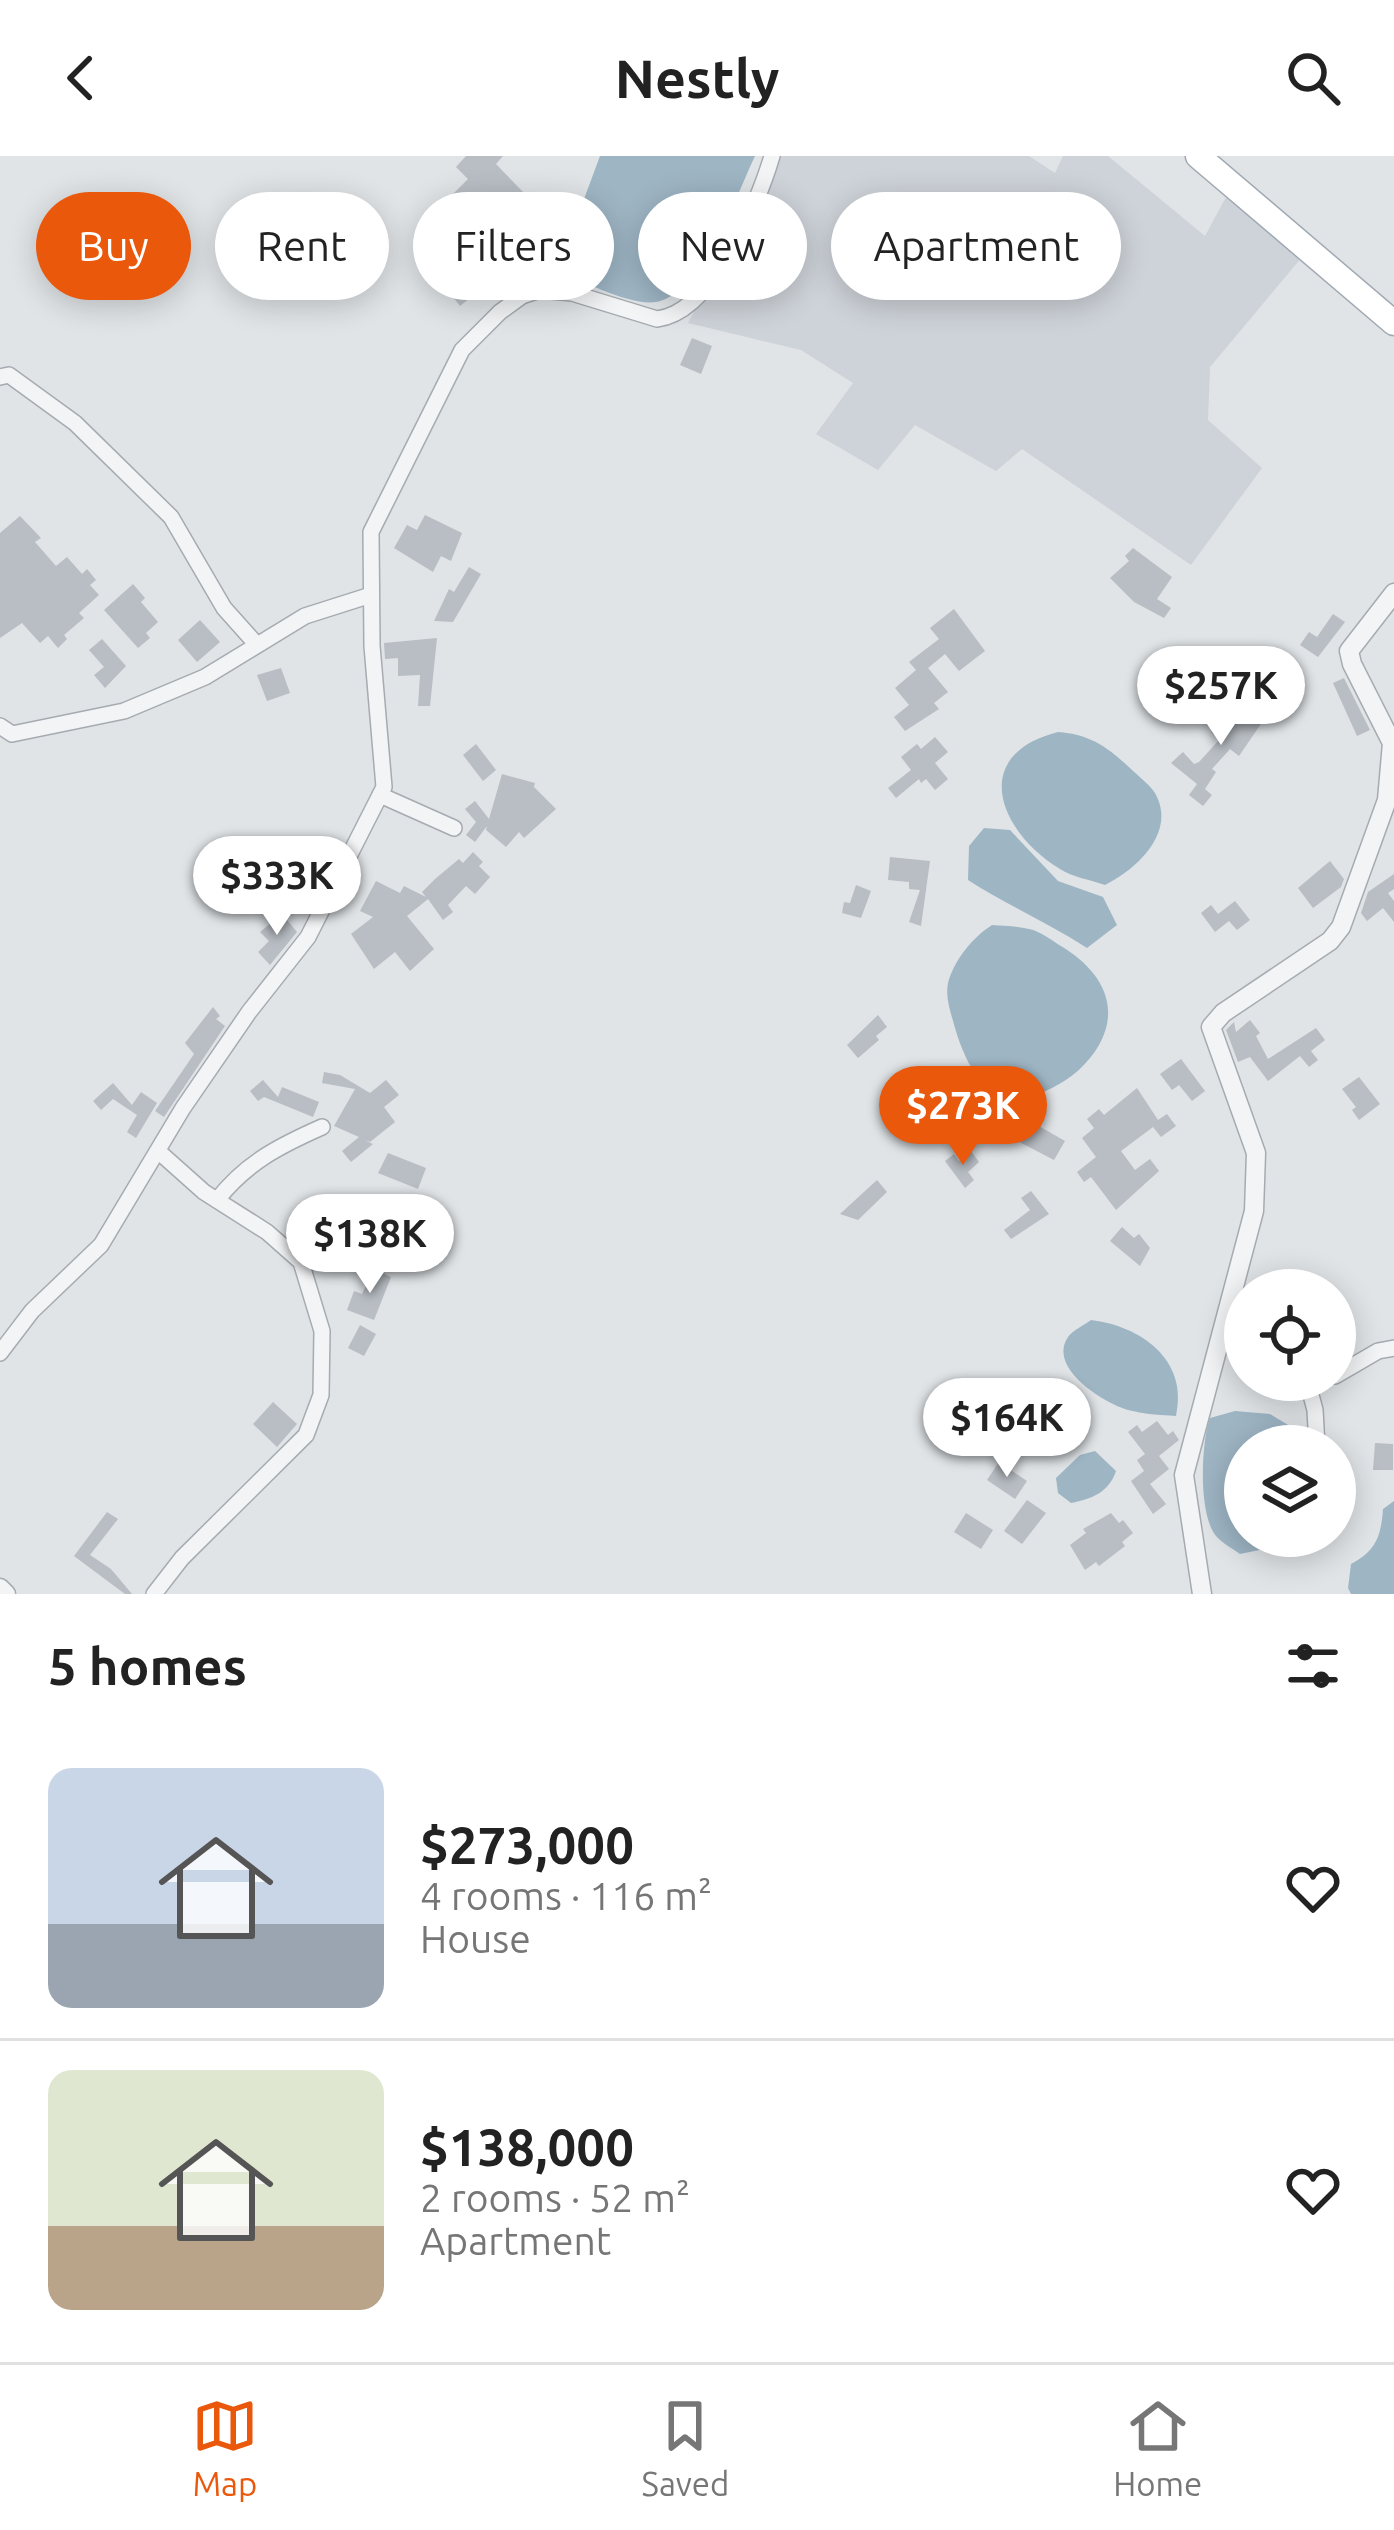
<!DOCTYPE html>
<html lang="en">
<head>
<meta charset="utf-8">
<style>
  :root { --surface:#fff; --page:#f2f2f2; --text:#222; --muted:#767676; --line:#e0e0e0; --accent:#ea580c }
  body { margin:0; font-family:Ubuntu,sans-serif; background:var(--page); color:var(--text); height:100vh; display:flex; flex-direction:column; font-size:45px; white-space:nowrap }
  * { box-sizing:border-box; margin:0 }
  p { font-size:39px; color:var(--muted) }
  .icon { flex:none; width:66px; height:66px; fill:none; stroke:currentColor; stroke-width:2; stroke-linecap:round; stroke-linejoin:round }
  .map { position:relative; height:1438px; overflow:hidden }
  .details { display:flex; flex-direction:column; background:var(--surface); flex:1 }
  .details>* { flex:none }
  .banner { position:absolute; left:36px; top:36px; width:1323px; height:108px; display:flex; gap:24px }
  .tools { position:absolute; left:1224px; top:1113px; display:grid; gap:24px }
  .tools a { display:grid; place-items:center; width:132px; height:132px; border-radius:50%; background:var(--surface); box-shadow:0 6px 30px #0003; font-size:60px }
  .price { position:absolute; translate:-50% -102px; padding:0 27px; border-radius:42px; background:#fff; color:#222; font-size:39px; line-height:78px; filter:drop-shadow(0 3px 6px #0008) }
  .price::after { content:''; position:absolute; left:50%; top:72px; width:36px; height:27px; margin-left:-18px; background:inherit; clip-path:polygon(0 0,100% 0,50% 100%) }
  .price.active { background:var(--accent); color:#fff }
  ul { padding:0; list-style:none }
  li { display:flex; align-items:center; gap:36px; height:300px; padding:0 48px }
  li+li { border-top:3px solid var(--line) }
  li span { display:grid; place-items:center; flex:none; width:336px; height:240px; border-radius:24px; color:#555 }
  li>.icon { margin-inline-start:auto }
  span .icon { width:144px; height:144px; fill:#fffc; stroke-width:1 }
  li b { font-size:51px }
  h2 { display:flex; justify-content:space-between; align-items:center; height:144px; padding:0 48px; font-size:51px }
  .tag { padding:0 42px; border-radius:54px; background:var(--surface); box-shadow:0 6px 30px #0003; font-size:42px; line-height:108px }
  .tag.active { background:var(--accent); color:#fff }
  header { display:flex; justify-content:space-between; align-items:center; height:156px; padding:0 48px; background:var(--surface); font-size:54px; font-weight:600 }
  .menu { display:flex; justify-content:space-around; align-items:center; height:168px; border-top:3px solid var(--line); background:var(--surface); font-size:33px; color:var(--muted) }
  .menu a { display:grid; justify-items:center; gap:6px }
  .menu .active { color:var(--accent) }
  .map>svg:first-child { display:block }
</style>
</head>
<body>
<header><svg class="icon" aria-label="back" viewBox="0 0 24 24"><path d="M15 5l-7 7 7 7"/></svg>Nestly<svg class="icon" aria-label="search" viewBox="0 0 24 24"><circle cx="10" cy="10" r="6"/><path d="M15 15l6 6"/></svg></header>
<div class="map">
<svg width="1394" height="1438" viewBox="0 0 1394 1438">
  <rect width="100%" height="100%" fill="#e0e4e7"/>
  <path fill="#ced3d9" d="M 778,0 L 1029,0 L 1055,17 L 1063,0 L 1108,0 L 1205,80 L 1232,30 L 1308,94 L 1210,211 L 1208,264 L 1262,312 L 1191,409 L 1022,293 L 996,315 L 915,269 L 878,314 L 816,278 L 853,227 L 801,194 L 688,167 Z"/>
  <g fill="#9eb5c4">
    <path d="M 600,0 L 755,0 C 737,38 702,138 656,146 C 630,150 581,125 558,113 Z"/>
    <path d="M 1058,576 C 1090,578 1109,592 1131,613 C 1139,621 1153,631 1157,641 C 1175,679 1134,715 1105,729 C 1091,724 1072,721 1060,713 C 999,676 968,599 1058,576 Z"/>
    <path d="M 984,672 L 1010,674 L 1058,725 L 1103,741 L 1117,769 L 1087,792 C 1049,767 1007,749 968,724 L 969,690 Z"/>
    <path d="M 992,769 C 1004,770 1017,770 1029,773 C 1040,775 1051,784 1061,790 C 1096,811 1123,846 1099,889 C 1088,908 1072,922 1052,932 C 997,960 970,923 955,872 C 951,857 945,842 948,827 C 954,804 973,781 992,769 Z"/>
    <path d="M 1091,1164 C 1141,1170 1189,1204 1176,1260 C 1160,1259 1143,1258 1128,1254 C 1104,1247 1047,1212 1068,1181 C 1072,1175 1084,1169 1091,1164 Z"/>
    <path d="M 1235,1255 L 1270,1258 L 1298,1275 L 1285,1290 L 1245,1290 L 1245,1380 L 1296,1380 L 1269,1392 L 1240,1398 C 1233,1393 1222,1387 1216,1380 C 1198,1358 1201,1287 1210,1262 Z"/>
    <path d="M 1095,1295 L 1116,1315 C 1109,1336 1092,1343 1071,1347 L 1058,1337 L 1056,1322 L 1080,1299 Z"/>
    <path d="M 1394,1345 L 1394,1438 L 1351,1438 L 1348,1432 L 1351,1408 C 1376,1395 1381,1380 1383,1353 Z"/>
  </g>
  <g fill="#b8bec4">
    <path d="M 466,0 L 503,0 L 496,8 L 524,37 L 499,62 L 523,85 L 547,62 L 566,82 L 536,111 L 524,100 L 460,150 L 453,141 L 486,110 L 480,102 L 500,85 L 452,39 L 468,23 L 456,11 Z"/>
    <path d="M 692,182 L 712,190 L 701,218 L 680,209 Z"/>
    <path d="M 425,359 L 462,377 L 451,405 L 441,400 L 433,416 L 394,392 L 407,369 L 417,374 Z"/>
    <path d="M 20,360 L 41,382 L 35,386 L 56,410 L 67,401 L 82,418 L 87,413 L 96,424 L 90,429 L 99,439 L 79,457 L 84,462 L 64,479 L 67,483 L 58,492 L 48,480 L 40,487 L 22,467 L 0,482 L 0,377 Z"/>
    <path d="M 1133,392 L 1172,421 L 1157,443 L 1171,452 L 1164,462 L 1134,446 L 1110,422 L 1129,405 L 1125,400 Z"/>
    <path d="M 469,411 L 481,418 L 453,466 L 434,465 L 449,433 L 454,436 Z"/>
    <path d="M 133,428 L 145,442 L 141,446 L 158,466 L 146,477 L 150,482 L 138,492 L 104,454 Z"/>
    <path d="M 954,453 L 985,495 L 959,515 L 945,498 L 928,512 L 948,536 L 934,547 L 939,553 L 905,575 L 894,561 L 909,549 L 895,532 L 916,514 L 909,506 L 939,483 L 930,472 Z"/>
    <path d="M 1333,458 L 1345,466 L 1318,501 L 1300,489 L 1309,476 L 1317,481 Z"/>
    <path d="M 200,464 L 220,486 L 197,506 L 178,484 Z"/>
    <path d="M 437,482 L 430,550 L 418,550 L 420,519 L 398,520 L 398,502 L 385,503 L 384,487 Z"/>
    <path d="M 102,483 L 126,510 L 105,532 L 94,519 L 104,511 L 89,494 Z"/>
    <path d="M 281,512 L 290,537 L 267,545 L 257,519 Z"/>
    <path d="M 1344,522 L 1370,574 L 1357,580 L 1333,527 Z"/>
    <path d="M 1246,544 L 1267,559 L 1239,600 L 1230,593 L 1212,613 L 1216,616 L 1205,633 L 1212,639 L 1203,650 L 1189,639 L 1197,628 L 1171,607 L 1183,596 L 1194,608 L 1199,606 L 1219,584 L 1211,576 L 1223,562 L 1229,567 Z"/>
    <path d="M 935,581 L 948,596 L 935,607 L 948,623 L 935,634 L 926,623 L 921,627 L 919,623 L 896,642 L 888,632 L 911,614 L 901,601 L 917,588 L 921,593 Z"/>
    <path d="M 476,588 L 496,614 L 483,625 L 463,599 Z"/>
    <path d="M 502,618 L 535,627 L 534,631 L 556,653 L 524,682 L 519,676 L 506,691 L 486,674 L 487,670 L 475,686 L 466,679 L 476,666 L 465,653 L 475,645 L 489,663 Z"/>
    <path d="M 473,696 L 483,706 L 479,710 L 490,721 L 475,738 L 466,730 L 448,749 L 453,756 L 443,764 L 428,743 L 407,760 L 434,793 L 410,815 L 395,796 L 374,813 L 351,778 L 373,761 L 360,755 L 376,725 L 400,737 L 404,730 L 426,741 L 422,736 L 435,723 L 459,703 L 463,707 Z"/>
    <path d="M 890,701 L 930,705 L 921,770 L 909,766 L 920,734 L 909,733 L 909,726 L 888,724 Z"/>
    <path d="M 1330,705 L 1344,723 L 1341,731 L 1313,752 L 1298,732 Z"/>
    <path d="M 1394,718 L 1394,733 L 1388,737 L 1394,745 L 1394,766 L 1383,752 L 1367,765 L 1361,757 L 1368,736 Z"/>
    <path d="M 856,729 L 871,735 L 861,762 L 842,757 L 844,746 L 850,747 Z"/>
    <path d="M 1235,745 L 1250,764 L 1237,774 L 1229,765 L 1215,776 L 1201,757 L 1211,749 L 1218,758 Z"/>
    <path d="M 282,758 L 297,776 L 270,809 L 258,796 L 269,785 L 260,776 Z"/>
    <path d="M 213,851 L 220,860 L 216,863 L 225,870 L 164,961 L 155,955 L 194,898 L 185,887 Z"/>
    <path d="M 878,859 L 887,871 L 876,880 L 879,884 L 858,902 L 847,889 Z"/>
    <path d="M 1250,864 L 1260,877 L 1256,880 L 1268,903 L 1316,872 L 1325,884 L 1311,895 L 1318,904 L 1309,911 L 1300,900 L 1268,925 L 1250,901 L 1238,906 L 1226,874 L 1234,866 L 1236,876 Z"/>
    <path d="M 1181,903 L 1205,935 L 1192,945 L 1179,929 L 1172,934 L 1160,918 Z"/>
    <path d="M 324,916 L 340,919 L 370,937 L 386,924 L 399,939 L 384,951 L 395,966 L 370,986 L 364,984 L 373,988 L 351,1006 L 342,995 L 359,981 L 334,970 L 355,933 L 322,927 Z"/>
    <path d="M 1359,921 L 1380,948 L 1359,964 L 1352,954 L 1356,951 L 1342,933 Z"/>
    <path d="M 263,924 L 278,941 L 282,931 L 319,946 L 313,961 L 264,941 L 258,945 L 250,935 Z"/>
    <path d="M 113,927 L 132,949 L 141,936 L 157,947 L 136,982 L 127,976 L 137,959 L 113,943 L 101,954 L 93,945 Z"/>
    <path d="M 1137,932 L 1158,964 L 1167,958 L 1176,970 L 1161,981 L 1153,971 L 1121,995 L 1135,1014 L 1150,1003 L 1159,1015 L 1116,1054 L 1091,1021 L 1084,1026 L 1077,1016 L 1096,1001 L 1082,982 L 1094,972 L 1087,963 L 1099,953 L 1104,959 Z"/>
    <path d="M 1023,961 L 1065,985 L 1054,1004 L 1010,981 Z"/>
    <path d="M 971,995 L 979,1006 L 968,1016 L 974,1024 L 965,1032 L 945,1005 L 954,998 L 959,1005 Z"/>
    <path d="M 388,997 L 426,1012 L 418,1033 L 378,1017 Z"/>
    <path d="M 877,1024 L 887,1036 L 858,1064 L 840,1058 Z"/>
    <path d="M 1031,1035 L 1049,1058 L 1011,1083 L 1004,1074 L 1030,1054 L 1021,1042 Z"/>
    <path d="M 1122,1071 L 1134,1082 L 1139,1078 L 1150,1092 L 1140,1110 L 1110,1085 Z"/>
    <path d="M 374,1113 L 391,1121 L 374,1164 L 347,1154 L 354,1135 L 362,1138 Z"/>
    <path d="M 360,1169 L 376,1178 L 364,1200 L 348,1192 Z"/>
    <path d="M 273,1246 L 297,1268 L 277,1291 L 253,1268 Z"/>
    <path d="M 1157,1265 L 1168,1279 L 1173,1275 L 1179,1284 L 1159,1300 L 1169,1313 L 1150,1328 L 1166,1348 L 1153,1358 L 1131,1325 L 1144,1315 L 1137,1304 L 1145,1298 L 1128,1276 L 1137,1269 L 1142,1276 Z"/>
    <path d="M 1375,1287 L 1393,1288 L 1393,1314 L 1373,1314 Z"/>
    <path d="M 999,1306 L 1027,1325 L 1015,1343 L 987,1324 Z"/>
    <path d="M 1027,1344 L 1046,1357 L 1022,1388 L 1004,1375 Z"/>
    <path d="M 107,1356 L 118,1363 L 90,1399 L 111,1413 L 132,1438 L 125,1438 L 74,1400 Z"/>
    <path d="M 966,1357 L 993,1374 L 981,1393 L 954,1376 Z"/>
    <path d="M 1111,1357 L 1119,1367 L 1123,1364 L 1133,1377 L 1122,1386 L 1125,1390 L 1099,1410 L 1096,1406 L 1085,1414 L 1070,1389 L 1086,1377 L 1083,1373 Z"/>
  </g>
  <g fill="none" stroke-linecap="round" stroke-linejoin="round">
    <defs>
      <g id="minor">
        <path d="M 0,221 L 9,219 L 75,267 L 171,361 L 224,452 L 257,489"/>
        <path d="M 0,570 L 12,578 L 124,555 L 205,521 L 305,460 L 371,439"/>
        <path d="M 380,639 L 454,672"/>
        <path d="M 217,1044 C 246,1007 279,990 322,971"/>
        <path d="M 0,1197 L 32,1155 L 101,1089 L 183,952 L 249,856 L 308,781 L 380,639 L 384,631 L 372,490 L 371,376 L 462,194 L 500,156 L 522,140 L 540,134 L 572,137 L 657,163 C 712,157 758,48 772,0"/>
        <path d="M 1335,1220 L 1378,1195 L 1394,1192"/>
        <path d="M 1307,1224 L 1315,1254 L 1317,1290"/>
        <path d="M 154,1438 L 182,1402 L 306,1279 L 321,1239 L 322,1175 L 301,1106 L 267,1076 L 204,1036 L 158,995"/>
      </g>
      <g id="tertiary">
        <path d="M 0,1432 L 6,1438"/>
        <path d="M 1202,1438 L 1184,1319 L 1254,1055 L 1256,997 L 1211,871 L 1223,857 L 1330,785 L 1341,771 L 1387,644 L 1392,587 L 1352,508 L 1349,495 L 1394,437"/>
      </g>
      <path id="primary" d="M 1198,0 L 1394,167"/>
    </defs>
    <use href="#minor" stroke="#a6abb1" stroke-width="18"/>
    <use href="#tertiary" stroke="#a6abb1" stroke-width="21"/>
    <use href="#primary" stroke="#a0a9b2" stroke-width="27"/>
    <use href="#minor" stroke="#f2f4f6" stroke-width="15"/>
    <use href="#tertiary" stroke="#f2f4f6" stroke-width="18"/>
    <use href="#primary" stroke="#fff" stroke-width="24"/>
  </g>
</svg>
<div class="tools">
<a><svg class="icon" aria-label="locate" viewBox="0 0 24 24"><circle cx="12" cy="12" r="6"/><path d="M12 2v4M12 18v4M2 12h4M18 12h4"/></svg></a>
<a><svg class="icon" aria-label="layers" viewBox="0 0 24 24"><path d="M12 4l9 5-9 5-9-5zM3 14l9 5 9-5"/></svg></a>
</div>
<b class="price" style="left:1221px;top:592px">$257K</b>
<b class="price" style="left:277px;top:782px">$333K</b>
<b class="price active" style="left:963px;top:1012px">$273K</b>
<b class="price" style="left:370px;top:1140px">$138K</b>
<b class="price" style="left:1007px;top:1324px">$164K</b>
<div class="banner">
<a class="tag active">Buy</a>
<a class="tag">Rent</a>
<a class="tag">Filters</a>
<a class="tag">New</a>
<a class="tag">Apartment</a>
</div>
</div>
<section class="details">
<h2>5 homes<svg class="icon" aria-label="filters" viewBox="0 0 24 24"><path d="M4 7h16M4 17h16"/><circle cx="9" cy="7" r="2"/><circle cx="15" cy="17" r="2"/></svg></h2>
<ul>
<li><span style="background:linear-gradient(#c9d6e8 65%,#9aa5b1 0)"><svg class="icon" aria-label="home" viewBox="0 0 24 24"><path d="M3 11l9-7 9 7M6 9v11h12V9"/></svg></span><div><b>$273,000</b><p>4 rooms · 116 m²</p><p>House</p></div><svg class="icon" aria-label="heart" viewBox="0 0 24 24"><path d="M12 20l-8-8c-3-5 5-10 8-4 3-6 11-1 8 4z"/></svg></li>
<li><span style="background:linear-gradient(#dfe7d0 65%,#b9a48a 0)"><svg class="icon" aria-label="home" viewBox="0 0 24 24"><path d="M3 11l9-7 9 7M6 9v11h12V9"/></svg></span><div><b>$138,000</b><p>2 rooms · 52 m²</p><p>Apartment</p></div><svg class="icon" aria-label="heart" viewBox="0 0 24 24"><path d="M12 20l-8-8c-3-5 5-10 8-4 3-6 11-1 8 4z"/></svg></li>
</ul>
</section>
<nav class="menu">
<a class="active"><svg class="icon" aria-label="map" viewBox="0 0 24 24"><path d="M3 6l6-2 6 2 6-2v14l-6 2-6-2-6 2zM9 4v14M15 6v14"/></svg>Map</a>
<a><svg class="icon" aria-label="saved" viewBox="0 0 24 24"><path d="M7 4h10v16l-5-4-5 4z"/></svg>Saved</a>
<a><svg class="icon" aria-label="home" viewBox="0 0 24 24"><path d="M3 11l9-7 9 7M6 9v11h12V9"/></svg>Home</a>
</nav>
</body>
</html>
